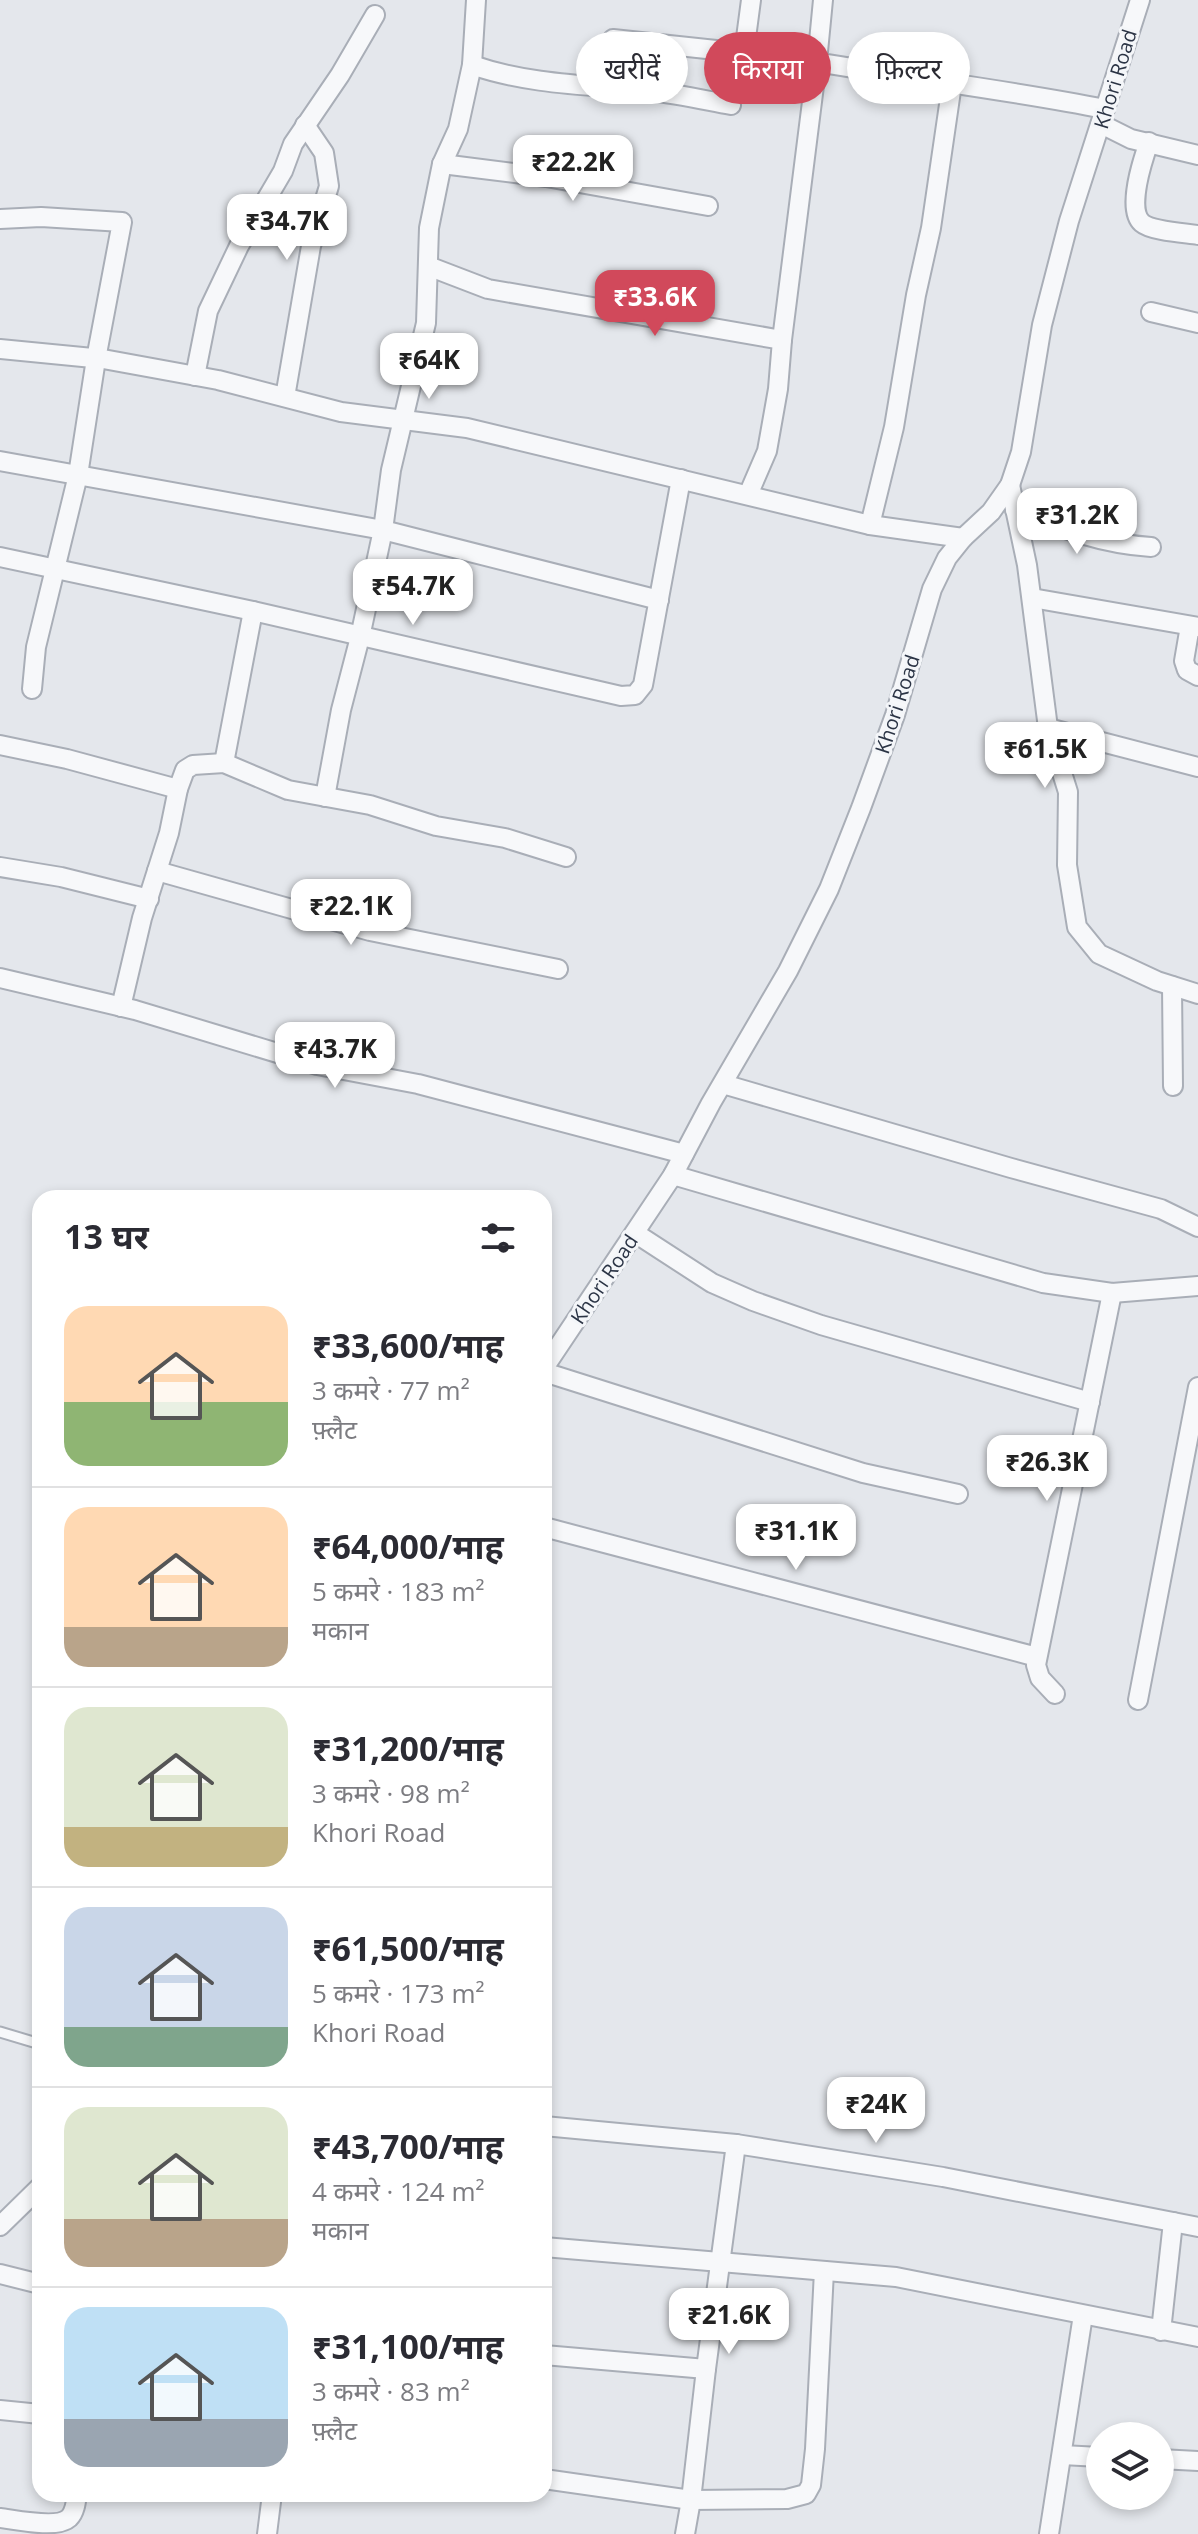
<!DOCTYPE html>
<html lang="hi">
<head>
<meta charset="utf-8">
<style>
  :root { --surface:#fff; --page:#f7f7f7; --text:#2b2b33; --muted:#7c7c81; --line:#e1e1e2; --accent:#d1495b }
  body { margin:0; font-family:"Open Sans","Noto Sans Devanagari",sans-serif; background:var(--page); color:var(--text); height:100vh; display:flex; flex-direction:column; font-size:30px; white-space:nowrap }
  * { box-sizing:border-box; margin:0 }
  p { font-size:26px; color:var(--muted) }
  .icon { flex:none; width:44px; height:44px; fill:none; stroke:currentColor; stroke-width:2; stroke-linecap:round; stroke-linejoin:round }
  .map { position:relative; flex:1; overflow:hidden }
  .drawer { position:absolute; left:32px; top:1190px; width:520px; height:1312px; display:flex; flex-direction:column; background:var(--surface); border-radius:24px; box-shadow:0 4px 12px #0003 }
  .drawer>* { flex:none }
  .guide { position:absolute; left:576px; top:32px; width:502px; height:72px; display:flex; gap:16px }
  .fabs { position:absolute; left:1086px; top:2422px; display:grid; gap:16px }
  .fabs a { display:grid; place-items:center; width:88px; height:88px; border-radius:50%; background:var(--surface); box-shadow:0 4px 12px #0003; font-size:40px }
  .price { position:absolute; translate:-50% -68px; padding:0 18px; border-radius:16px; background:#fff; color:#222; font-size:26px; line-height:52px; filter:drop-shadow(0 2px 4px #0008) }
  .price::after { content:''; position:absolute; left:50%; top:48px; width:24px; height:18px; margin-left:-12px; background:inherit; clip-path:polygon(0 0,100% 0,50% 100%) }
  .price.on { background:var(--accent); color:#fff }
  ul { padding:0; list-style:none }
  li { display:flex; align-items:center; gap:24px; height:200px; padding:0 32px }
  li+li { border-top:2px solid var(--line) }
  li span { display:grid; place-items:center; flex:none; width:224px; height:160px; border-radius:24px; color:#555 }
  li>.icon { margin-inline-start:auto }
  span .icon { width:96px; height:96px; fill:#fffc; stroke-width:1 }
  li b { font-size:34px }
  h2 { display:flex; justify-content:space-between; align-items:center; height:96px; padding:0 32px; font-size:34px }
  .tag { padding:0 28px; border-radius:36px; background:var(--surface); box-shadow:0 4px 12px #0003; font-size:28px; line-height:72px }
  .tag.on { background:var(--accent); color:#fff }
  .map>svg:first-child { display:block }
</style>
</head>
<body>
<div class="map">
<svg width="1198" height="2534" viewBox="0 0 1198 2534">
  <rect width="100%" height="100%" fill="#e4e7ec"/>
  <g fill="none" stroke-linecap="round" stroke-linejoin="round">
    <defs>
      <path id="service" d="M 0,2032 L 40,2044"/>
      <g id="minor">
        <path d="M 823,0 L 817,62 C 913,79 1010,90 1105,109"/>
        <path d="M 613,39 L 744,53 L 751,0"/>
        <path d="M 744,53 L 817,62 L 782,340"/>
        <path d="M 472,65 C 530,85 590,85 651,91 C 677,94 704,100 731,105"/>
        <path d="M 1101,124 L 1131,139 L 1198,155"/>
        <path d="M 1149,142 C 1143,159 1126,209 1142,223 C 1151,231 1185,233 1198,235"/>
        <path d="M 442,164 L 546,177 L 708,206"/>
        <path d="M 0,219 L 41,217 L 122,222 L 96,359 L 78,475 L 36,647 L 32,689"/>
        <path d="M 428,266 L 488,289 L 782,340 L 778,389 L 767,451 L 748,495"/>
        <path d="M 1151,312 L 1198,323"/>
        <path d="M 0,349 L 103,359 L 218,380 L 341,412 L 467,428 L 870,525 L 963,538"/>
        <path d="M 195,376 L 208,311 L 239,246 L 283,171 L 293,144 L 340,75 L 375,15"/>
        <path d="M 285,397 L 311,246 L 329,186 L 324,153 L 305,125"/>
        <path d="M 0,461 L 383,530 L 659,600"/>
        <path d="M 1010,485 L 1027,565 L 1048,728 L 1068,792 L 1067,865 L 1077,927 L 1099,954 L 1157,981 L 1198,994"/>
        <path d="M 1015,510 C 1060,528 1102,544 1151,547"/>
        <path d="M 870,525 L 894,427 L 916,295 L 931,228 L 952,84"/>
        <path d="M 0,557 L 253,611 L 621,696 L 635,695 L 643,685 L 681,479"/>
        <path d="M 1032,598 L 1198,627"/>
        <path d="M 1190,626 L 1184,661 L 1187,670 L 1198,676"/>
        <path d="M 1048,728 L 1198,767"/>
        <path d="M 0,745 L 67,759 L 178,789"/>
        <path d="M 224,763 L 253,611"/>
        <path d="M 325,797 L 341,710 L 360,637 L 383,530 L 391,470 L 426,323 L 429,228 L 442,164 L 458,129 L 472,65 L 476,0"/>
        <path d="M 0,867 L 61,877 L 149,899"/>
        <path d="M 157,871 L 370,931 L 558,969"/>
        <path d="M 0,978 L 135,1010 L 317,1065 L 418,1084 L 684,1154"/>
        <path d="M 1172,986 L 1173,1086"/>
        <path d="M 121,1007 L 142,918 L 169,833 L 178,789 L 185,770 L 193,765 L 224,763 L 288,790 L 370,805 L 436,826 L 505,838 L 566,857"/>
        <path d="M 723,1084 L 1011,1168 L 1161,1209 L 1198,1227"/>
        <path d="M 673,1175 L 1043,1283 L 1112,1293 L 1198,1286"/>
        <path d="M 635,1233 L 712,1283 L 753,1301 L 821,1325 L 1090,1402"/>
        <path d="M 544,1368 L 673,1175 L 711,1103 L 788,971 L 829,889 L 861,808 L 895,715 L 932,589 L 947,558 L 963,538 L 991,512 L 1010,485 L 1021,452 L 1042,325 L 1069,221 L 1140,0"/>
        <path d="M 544,1372 L 863,1473 L 958,1494"/>
        <path d="M 544,1527 L 1037,1657"/>
        <path d="M 1055,1694 L 1040,1678 L 1036,1665 L 1112,1293"/>
        <path d="M 1138,1700 L 1198,1387"/>
        <path d="M 544,2126 L 736,2144 L 943,2177 L 1198,2227"/>
        <path d="M 0,2226 L 40,2187"/>
        <path d="M 544,2247 L 896,2277 L 1198,2337"/>
        <path d="M 0,2274 L 40,2284"/>
        <path d="M 1161,2331 L 1173,2222"/>
        <path d="M 544,2355 L 706,2369 L 736,2144"/>
        <path d="M 0,2410 L 40,2414"/>
        <path d="M 1062,2455 L 1100,2457"/>
        <path d="M 1160,2459 L 1198,2461"/>
        <path d="M 544,2479 L 691,2500 L 787,2499 L 806,2494 L 811,2485 L 815,2449 L 824,2271"/>
        <path d="M 0,2518 C 16,2520 57,2529 69,2518 C 75,2512 76,2502 77,2494"/>
        <path d="M 267,2534 L 272,2494"/>
        <path d="M 685,2534 L 691,2500 L 706,2369"/>
        <path d="M 1049,2534 L 1083,2315"/>
      </g>
    </defs>
    <use href="#service" stroke="#a9aeb7" stroke-width="13"/>
    <use href="#minor" stroke="#a9aeb7" stroke-width="22"/>
    <use href="#service" stroke="#f7f8fa" stroke-width="9"/>
    <use href="#minor" stroke="#f7f8fa" stroke-width="18"/>
  </g>
  <g text-anchor="middle" dominant-baseline="central" stroke-width="6" stroke-linejoin="round" paint-order="stroke">
    <g font-size="20" fill="#2b3445" stroke="#f4f6f9">
      <text transform="translate(1115 79) rotate(-73)">Khori Road</text>
      <text transform="translate(897 704) rotate(-72)">Khori Road</text>
      <text transform="translate(604 1279) rotate(-56)">Khori Road</text>
    </g>
  </g>
</svg>
<div class="fabs">
<a><svg class="icon" aria-label="layers" viewBox="0 0 24 24"><path d="M12 4l9 5-9 5-9-5zM3 14l9 5 9-5"/></svg></a>
</div>
<b class="price" style="left:573px;top:203px">₹22.2K</b>
<b class="price" style="left:287px;top:262px">₹34.7K</b>
<b class="price on" style="left:655px;top:338px">₹33.6K</b>
<b class="price" style="left:429px;top:401px">₹64K</b>
<b class="price" style="left:1077px;top:556px">₹31.2K</b>
<b class="price" style="left:413px;top:627px">₹54.7K</b>
<b class="price" style="left:1045px;top:790px">₹61.5K</b>
<b class="price" style="left:351px;top:947px">₹22.1K</b>
<b class="price" style="left:335px;top:1090px">₹43.7K</b>
<b class="price" style="left:1047px;top:1503px">₹26.3K</b>
<b class="price" style="left:796px;top:1572px">₹31.1K</b>
<b class="price" style="left:876px;top:2145px">₹24K</b>
<b class="price" style="left:729px;top:2356px">₹21.6K</b>
<div class="guide">
<a class="tag">खरीदें</a>
<a class="tag on">किराया</a>
<a class="tag">फ़िल्टर</a>
</div>
<section class="drawer">
<h2>13 घर<svg class="icon" aria-label="filters" viewBox="0 0 24 24"><path d="M4 7h16M4 17h16"/><circle cx="9" cy="7" r="2"/><circle cx="15" cy="17" r="2"/></svg></h2>
<ul>
<li><span style="background:linear-gradient(#ffd9b3 60%,#8fb573 0)"><svg class="icon" aria-label="home" viewBox="0 0 24 24"><path d="M3 11l9-7 9 7M6 9v11h12V9"/></svg></span><div><b>₹33,600/माह</b><p>3 कमरे · 77 m²</p><p>फ़्लैट</p></div></li>
<li><span style="background:linear-gradient(#ffd9b3 75%,#b9a48a 0)"><svg class="icon" aria-label="home" viewBox="0 0 24 24"><path d="M3 11l9-7 9 7M6 9v11h12V9"/></svg></span><div><b>₹64,000/माह</b><p>5 कमरे · 183 m²</p><p>मकान</p></div></li>
<li><span style="background:linear-gradient(#dfe7d0 75%,#c2b280 0)"><svg class="icon" aria-label="home" viewBox="0 0 24 24"><path d="M3 11l9-7 9 7M6 9v11h12V9"/></svg></span><div><b>₹31,200/माह</b><p>3 कमरे · 98 m²</p><p>Khori Road</p></div></li>
<li><span style="background:linear-gradient(#c9d6e8 75%,#7fa58c 0)"><svg class="icon" aria-label="home" viewBox="0 0 24 24"><path d="M3 11l9-7 9 7M6 9v11h12V9"/></svg></span><div><b>₹61,500/माह</b><p>5 कमरे · 173 m²</p><p>Khori Road</p></div></li>
<li><span style="background:linear-gradient(#dfe7d0 70%,#b9a48a 0)"><svg class="icon" aria-label="home" viewBox="0 0 24 24"><path d="M3 11l9-7 9 7M6 9v11h12V9"/></svg></span><div><b>₹43,700/माह</b><p>4 कमरे · 124 m²</p><p>मकान</p></div></li>
<li><span style="background:linear-gradient(#bfe0f5 70%,#9aa5b1 0)"><svg class="icon" aria-label="home" viewBox="0 0 24 24"><path d="M3 11l9-7 9 7M6 9v11h12V9"/></svg></span><div><b>₹31,100/माह</b><p>3 कमरे · 83 m²</p><p>फ़्लैट</p></div></li>
</ul>
</section>
</div>
</body>
</html>
